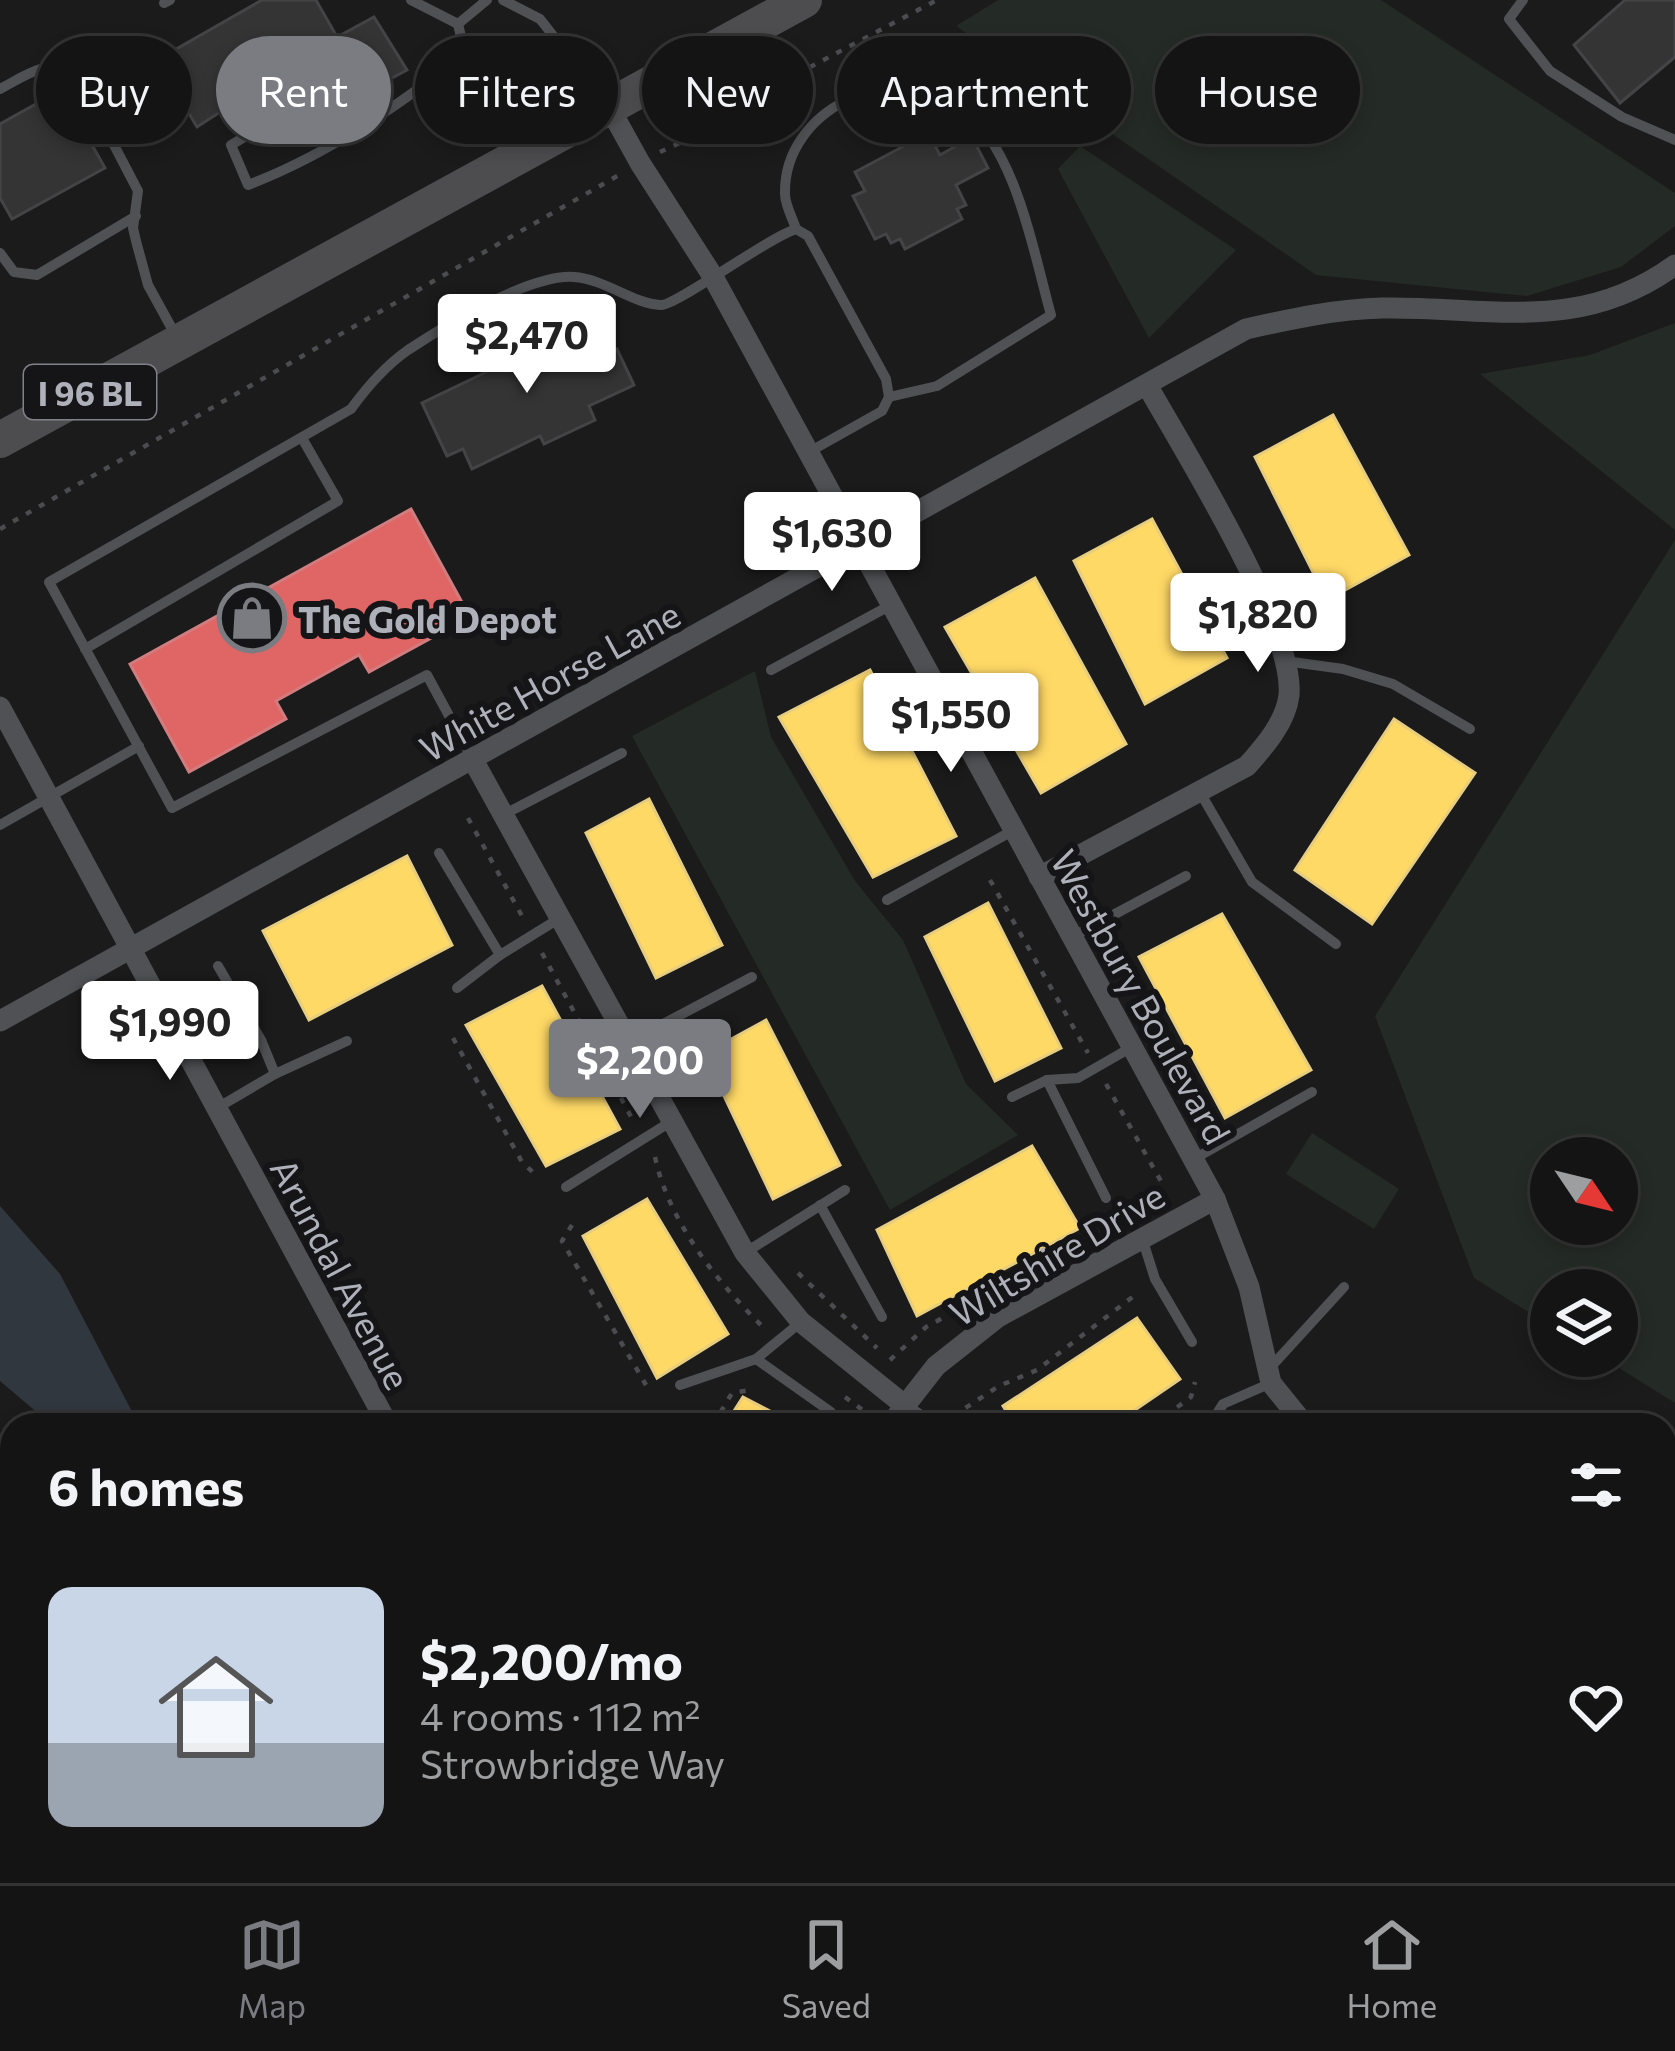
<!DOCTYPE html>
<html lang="en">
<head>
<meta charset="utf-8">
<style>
  :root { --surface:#141414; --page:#212122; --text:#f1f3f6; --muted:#9d9ea0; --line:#333334; --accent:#7b7c82 }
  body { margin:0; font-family:Commissioner,sans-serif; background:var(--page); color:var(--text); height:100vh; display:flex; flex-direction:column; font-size:45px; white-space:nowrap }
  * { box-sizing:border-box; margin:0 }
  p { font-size:39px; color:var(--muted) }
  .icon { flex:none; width:66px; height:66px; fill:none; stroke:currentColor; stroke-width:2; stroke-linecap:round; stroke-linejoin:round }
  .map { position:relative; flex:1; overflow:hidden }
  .side { position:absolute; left:0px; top:1413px; width:1677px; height:471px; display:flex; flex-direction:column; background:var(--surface); border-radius:36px 36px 0 0; box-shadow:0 6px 18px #0003,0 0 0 3px var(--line) }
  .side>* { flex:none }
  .guide { position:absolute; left:36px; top:36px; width:1605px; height:108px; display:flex; gap:24px }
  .needle { width:78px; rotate:125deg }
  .buttons { position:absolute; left:1530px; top:1137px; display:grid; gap:24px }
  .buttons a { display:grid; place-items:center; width:108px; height:108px; border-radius:50%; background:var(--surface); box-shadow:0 6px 18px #0003,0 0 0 3px var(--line); font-size:60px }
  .price { position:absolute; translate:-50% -102px; padding:0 27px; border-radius:12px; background:#fff; color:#222; font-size:39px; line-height:78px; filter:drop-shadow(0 3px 6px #0008) }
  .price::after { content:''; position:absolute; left:50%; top:72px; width:36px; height:27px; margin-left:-18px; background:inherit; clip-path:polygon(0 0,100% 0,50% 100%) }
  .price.selected { background:var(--accent); color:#fff }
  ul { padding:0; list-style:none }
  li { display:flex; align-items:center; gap:36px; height:300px; padding:0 48px }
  li span { display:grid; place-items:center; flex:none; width:336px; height:240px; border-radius:24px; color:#555 }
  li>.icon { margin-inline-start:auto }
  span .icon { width:144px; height:144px; fill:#fffc; stroke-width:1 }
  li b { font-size:51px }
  h2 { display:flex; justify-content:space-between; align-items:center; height:144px; padding:0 48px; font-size:51px }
  .tag { padding:0 42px; border-radius:54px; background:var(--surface); box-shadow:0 6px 18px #0003,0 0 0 3px var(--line); font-size:42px; line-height:108px }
  .tag.selected { background:var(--accent); color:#fff }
  .dock { display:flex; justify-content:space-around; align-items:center; height:168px; border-top:3px solid var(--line); background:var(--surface); font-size:33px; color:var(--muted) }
  .dock a { display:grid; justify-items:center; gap:6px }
  .dock .selected { color:var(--accent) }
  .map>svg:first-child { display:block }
</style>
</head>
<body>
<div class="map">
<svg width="1675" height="1883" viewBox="0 0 1675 1883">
  <rect width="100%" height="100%" fill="#1b1b1b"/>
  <g fill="#242a25" fill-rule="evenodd">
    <path d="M 998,0 L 1381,0 L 1675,193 L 1675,226 L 1621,267 L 1527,296 L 1316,275 L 956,26 Z"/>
    <path d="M 1080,146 L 1236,250 L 1149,338 L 1058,169 Z"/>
    <path d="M 1675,323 L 1675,530 L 1480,374 L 1590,355 Z"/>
    <path d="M 1675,540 L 1675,1403 L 1600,1356 L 1617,1356 L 1617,1290 L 1551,1290 L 1551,1326 L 1474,1278 L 1375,1016 ZM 1551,1158 L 1617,1158 L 1617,1224 L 1551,1224 Z"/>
    <path d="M 755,671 L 771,737 L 855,881 L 903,940 L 966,1084 L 1018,1135 L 890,1210 L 632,736 Z"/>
    <path d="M 1312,1133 L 1399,1189 L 1374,1229 L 1286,1174 Z"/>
    <path d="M 12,1716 L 12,1872 L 628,1872 L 644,1883 L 0,1883 L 0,1733 Z"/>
  </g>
  <g fill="#31373e">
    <path d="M 0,1206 L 60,1274 L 139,1425 L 52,1425 L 0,1381 Z"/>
    <path d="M 1226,1872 L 1454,1872 L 1448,1883 L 1244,1883 Z"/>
  </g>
  <g fill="#ffd966" stroke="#e7cd7f" stroke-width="3">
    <path d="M 1333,415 L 1409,555 L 1327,600 L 1255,457 Z"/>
    <path d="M 1152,519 L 1227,658 L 1145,704 L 1074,561 Z"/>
    <path d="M 1035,578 L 1126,744 L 1041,793 L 945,627 Z"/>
    <path d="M 870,670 L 956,836 L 873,877 L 779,717 Z"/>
    <path d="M 1394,719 L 1475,773 L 1372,924 L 1295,870 Z"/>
    <path d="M 649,799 L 722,945 L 656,978 L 586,833 Z"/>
    <path d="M 407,856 L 452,945 L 309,1020 L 263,931 Z"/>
    <path d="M 988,903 L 1061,1048 L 995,1081 L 925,937 Z"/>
    <path d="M 1222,914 L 1311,1070 L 1225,1118 L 1139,957 Z"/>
    <path d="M 542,986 L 620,1129 L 546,1166 L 466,1025 Z"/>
    <path d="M 766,1020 L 840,1165 L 773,1199 L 704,1054 Z"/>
    <path d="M 1032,1146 L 1080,1228 L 917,1316 L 877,1230 Z"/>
    <path d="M 647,1199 L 728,1334 L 657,1378 L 583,1236 Z"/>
    <path d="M 1137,1318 L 1180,1379 L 1113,1425 L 1015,1425 L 1003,1406 Z"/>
    <path d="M 743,1397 L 797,1425 L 725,1425 Z"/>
  </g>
  <path fill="#e06666" stroke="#d17c7f" stroke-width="3" d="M 411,509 L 470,617 L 369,672 L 359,655 L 276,701 L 286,719 L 189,772 L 130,664 Z"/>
  <g fill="#343435" stroke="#444447" stroke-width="3">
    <path d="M 262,0 L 316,0 L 337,37 L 374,17 L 407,70 L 351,100 L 323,57 L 291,72 L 298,86 L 228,123 L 220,112 L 197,127 L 157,60 Z"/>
    <path d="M 1625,0 L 1675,0 L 1675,57 L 1620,103 L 1574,45 Z"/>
    <path d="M 61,90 L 105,168 L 12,219 L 0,198 L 0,124 Z"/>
    <path d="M 972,137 L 988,168 L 956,185 L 966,205 L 957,209 L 962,219 L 905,249 L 900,239 L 891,243 L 886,234 L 875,239 L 853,196 L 865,191 L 855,172 L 919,138 L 922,144 L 932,140 L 940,155 Z"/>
    <path d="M 536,331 L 543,346 L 570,333 L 602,340 L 608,353 L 617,349 L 634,385 L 589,406 L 595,420 L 544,444 L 540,436 L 472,469 L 463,449 L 447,456 L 422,403 L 505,363 L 498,349 Z"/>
    <path d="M 0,1513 L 12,1520 L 12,1573 L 0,1592 Z"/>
  </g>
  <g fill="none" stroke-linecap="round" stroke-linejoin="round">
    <g stroke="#4b4c4f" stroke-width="4.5" stroke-dasharray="6 9" stroke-linecap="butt">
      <path d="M 660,152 L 686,140 L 699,146 L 705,143 L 759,94 L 937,0"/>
      <path d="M 0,529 L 619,175"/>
      <path d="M 468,818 L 522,916"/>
      <path d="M 990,880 L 1088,1053"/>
      <path d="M 542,953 L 634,1122"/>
      <path d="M 453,1038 L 522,1162 L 537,1176"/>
      <path d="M 1106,1084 L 1162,1183 L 1148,1203 L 1106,1227"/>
      <path d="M 655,1157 C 669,1222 717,1282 763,1327"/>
      <path d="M 572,1225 L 562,1241 L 646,1385"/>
      <path d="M 798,1273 L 877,1348"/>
      <path d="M 890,1360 L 926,1327 L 976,1300"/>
      <path d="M 845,1397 L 868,1414 L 859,1425"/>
      <path d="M 953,1416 L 999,1386 L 1037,1370 L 1139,1292"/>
      <path d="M 713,1425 L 732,1393 L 750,1390"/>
      <path d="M 1153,1425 L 1191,1397 L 1195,1382"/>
    </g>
    <g stroke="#505154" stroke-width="10">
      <path d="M 411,0 L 458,24 L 487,0"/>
      <path d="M 503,0 L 540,19 L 604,100"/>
      <path d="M 1523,0 L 1509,19 L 1550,71 L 1622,117 L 1675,140"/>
      <path d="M 164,3 L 170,0"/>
      <path d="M 0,89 C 25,76 50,56 77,74 L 138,191 L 133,228 L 136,241 L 148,285 L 176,336"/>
      <path d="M 356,129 L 320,92 L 231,145 L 248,185 C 327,155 399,105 465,54 L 458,24"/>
      <path d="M 796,229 C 793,219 785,205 785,194 C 783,109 894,58 960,106 C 1016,147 1033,251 1051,315 L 937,386 L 889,397"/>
      <path d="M 0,253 L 14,272 L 37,275 L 136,216"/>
      <path d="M 85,649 L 338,501 L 302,438"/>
      <path d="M 1285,661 L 1343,669 L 1393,684 L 1470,729"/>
      <path d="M 771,670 L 891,605"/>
      <path d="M 473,760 L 427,675 L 172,808 L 49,582 L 351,409 C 367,387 385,366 408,350 C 446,325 530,274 574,277 C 605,279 633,304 661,305 C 676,306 767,238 796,229 L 808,236 L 886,379 L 889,397 L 882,411 L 809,452"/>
      <path d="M 1201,794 L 1252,882 L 1336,944"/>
      <path d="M 503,815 L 622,753"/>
      <path d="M 0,825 L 139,746"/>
      <path d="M 439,853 L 500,955 L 560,918"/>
      <path d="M 887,900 L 1014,830"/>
      <path d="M 1072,937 L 1186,876"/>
      <path d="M 457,988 L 500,955"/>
      <path d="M 629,1042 L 752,977"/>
      <path d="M 275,1074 L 347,1041"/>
      <path d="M 1047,1080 L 1106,1198"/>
      <path d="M 1012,1097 L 1047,1080 L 1078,1078 L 1132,1047"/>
      <path d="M 217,1108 L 275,1074 L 261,1040 L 218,966"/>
      <path d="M 1194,1159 L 1312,1092"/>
      <path d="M 566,1187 L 672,1121"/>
      <path d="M 820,1205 L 882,1317"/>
      <path d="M 1142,1238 L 1155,1279 L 1192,1342"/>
      <path d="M 746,1252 L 845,1190"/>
      <path d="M 801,1322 L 756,1359 L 831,1412"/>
      <path d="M 1270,1368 L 1344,1287"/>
      <path d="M 680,1385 L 756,1359"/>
      <path d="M 906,1405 L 936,1425"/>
      <path d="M 1210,1425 L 1223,1404 L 1271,1383"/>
      <path d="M 1665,1657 L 1675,1646"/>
      <path d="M 1665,1705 L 1675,1701"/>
      <path d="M 1641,1872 L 1661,1883"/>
      <path d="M 982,1883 L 989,1872"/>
    </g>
    <g stroke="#505154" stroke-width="21">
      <path d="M 609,107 L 640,163 L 712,275 L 1215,1199 L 1249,1287 L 1271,1383 L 1305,1425"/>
      <path d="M 0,707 L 388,1425"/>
      <path d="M 473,760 L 745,1253 L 801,1322 L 903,1404"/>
      <path d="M 1039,877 L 1247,766 C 1264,747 1286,722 1289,695 C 1295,627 1183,449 1147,385"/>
      <path d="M 0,1021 L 1246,329 C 1291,319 1336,309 1382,308 C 1489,306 1579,335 1675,265"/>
      <path d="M 890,1425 L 936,1366 L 998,1317 L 1215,1199"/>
      <path d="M 1665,1673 L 1675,1683"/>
      <path d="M 1024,1872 L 1041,1883"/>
    </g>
    <path stroke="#4d4d50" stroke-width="36" d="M 0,440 L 804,0"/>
  </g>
  <defs>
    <symbol id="shop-ring" viewBox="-11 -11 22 22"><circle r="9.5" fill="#151517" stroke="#7b7c82" stroke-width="1.5"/><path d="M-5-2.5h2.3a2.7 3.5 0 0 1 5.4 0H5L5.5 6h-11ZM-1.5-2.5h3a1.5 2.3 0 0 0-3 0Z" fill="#7b7c82"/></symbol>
  </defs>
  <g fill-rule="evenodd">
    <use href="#shop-ring" x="214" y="580" width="76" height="76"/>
  </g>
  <g text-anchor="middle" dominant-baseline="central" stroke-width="12" stroke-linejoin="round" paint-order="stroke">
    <rect fill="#151517" stroke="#808289" stroke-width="3" x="24" y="365" width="132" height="54" rx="9"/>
    <g font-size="33" font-weight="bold" fill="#aeb1ba">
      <text x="90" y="392">I 96 BL</text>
    </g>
    <g font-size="36" font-weight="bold" fill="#aeb1ba" stroke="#151517" text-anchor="start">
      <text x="298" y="618">The Gold Depot</text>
    </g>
    <g font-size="36" fill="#aeb1ba" stroke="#151517">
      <text transform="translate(549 680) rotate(-29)">White Horse Lane</text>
      <text transform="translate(1142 996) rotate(61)">Westbury Boulevard</text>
      <text transform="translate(1056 1253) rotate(-31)">Wiltshire Drive</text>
      <text transform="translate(342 1273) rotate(62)">Arundal Avenue</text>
    </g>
  </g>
</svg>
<div class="buttons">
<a><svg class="needle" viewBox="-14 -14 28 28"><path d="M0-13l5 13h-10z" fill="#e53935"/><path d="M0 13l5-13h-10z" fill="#9d9ea0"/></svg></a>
<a><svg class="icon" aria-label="layers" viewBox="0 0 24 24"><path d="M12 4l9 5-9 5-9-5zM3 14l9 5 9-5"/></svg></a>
</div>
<b class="price" style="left:527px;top:396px">$2,470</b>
<b class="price" style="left:832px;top:594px">$1,630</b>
<b class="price" style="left:1258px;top:675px">$1,820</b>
<b class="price" style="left:951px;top:775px">$1,550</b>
<b class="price" style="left:170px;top:1083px">$1,990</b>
<b class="price selected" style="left:640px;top:1121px">$2,200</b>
<div class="guide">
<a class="tag">Buy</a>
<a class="tag selected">Rent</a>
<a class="tag">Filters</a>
<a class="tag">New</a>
<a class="tag">Apartment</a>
<a class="tag">House</a>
</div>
<section class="side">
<h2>6 homes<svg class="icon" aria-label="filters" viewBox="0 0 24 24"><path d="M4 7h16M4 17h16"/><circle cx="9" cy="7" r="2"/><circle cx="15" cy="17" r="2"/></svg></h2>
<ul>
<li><span style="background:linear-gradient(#c9d6e8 65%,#9aa5b1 0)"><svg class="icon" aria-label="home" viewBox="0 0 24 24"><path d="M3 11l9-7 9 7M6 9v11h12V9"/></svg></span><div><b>$2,200/mo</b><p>4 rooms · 112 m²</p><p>Strowbridge Way</p></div><svg class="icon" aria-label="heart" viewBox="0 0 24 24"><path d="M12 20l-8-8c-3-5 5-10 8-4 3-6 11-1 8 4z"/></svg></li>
</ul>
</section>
</div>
<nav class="dock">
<a class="selected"><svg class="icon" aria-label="map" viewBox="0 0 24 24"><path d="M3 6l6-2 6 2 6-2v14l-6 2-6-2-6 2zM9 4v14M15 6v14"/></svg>Map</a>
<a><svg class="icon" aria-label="saved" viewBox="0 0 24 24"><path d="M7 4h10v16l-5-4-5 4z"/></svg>Saved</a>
<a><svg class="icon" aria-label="home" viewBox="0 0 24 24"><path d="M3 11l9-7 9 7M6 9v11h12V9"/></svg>Home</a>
</nav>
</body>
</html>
